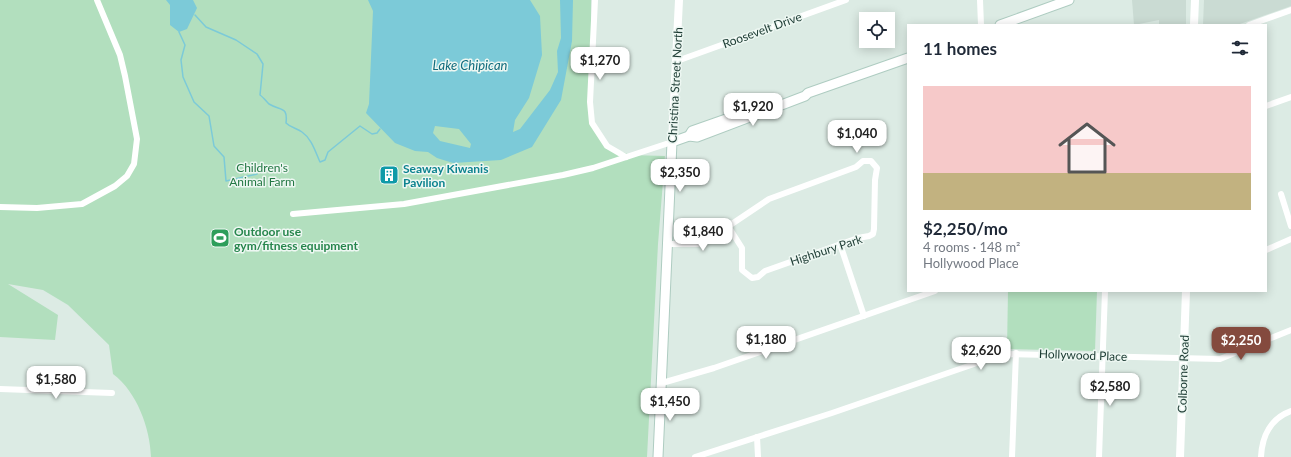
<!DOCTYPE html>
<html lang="en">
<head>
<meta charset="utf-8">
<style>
  :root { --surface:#fff; --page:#f6f6f7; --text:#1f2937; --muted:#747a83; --accent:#844a3e }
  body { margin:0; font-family:Lato,sans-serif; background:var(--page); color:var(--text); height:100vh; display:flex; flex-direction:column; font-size:15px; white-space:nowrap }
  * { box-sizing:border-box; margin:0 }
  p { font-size:13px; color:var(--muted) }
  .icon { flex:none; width:22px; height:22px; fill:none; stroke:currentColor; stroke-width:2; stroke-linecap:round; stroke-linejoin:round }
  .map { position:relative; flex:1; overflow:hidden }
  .sheet { position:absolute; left:907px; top:24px; width:360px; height:268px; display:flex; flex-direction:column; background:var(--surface); border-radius:0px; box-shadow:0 2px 10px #0003 }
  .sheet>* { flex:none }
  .tools { position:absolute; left:859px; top:12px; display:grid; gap:8px }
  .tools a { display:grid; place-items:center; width:36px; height:36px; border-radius:0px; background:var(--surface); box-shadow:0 2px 10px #0003; font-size:20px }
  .price { position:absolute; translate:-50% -34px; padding:0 9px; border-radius:8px; background:#fff; color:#222; font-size:13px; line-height:26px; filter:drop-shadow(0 1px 2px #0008) }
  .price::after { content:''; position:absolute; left:50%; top:24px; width:12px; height:9px; margin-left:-6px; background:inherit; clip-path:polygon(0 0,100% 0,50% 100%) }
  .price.on { background:var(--accent); color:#fff }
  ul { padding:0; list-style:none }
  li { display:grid; align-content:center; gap:8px; height:212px; padding:0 16px }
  li span { display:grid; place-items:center; height:124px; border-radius:0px; color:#555 }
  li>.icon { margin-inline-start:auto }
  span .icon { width:72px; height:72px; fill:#fffc; stroke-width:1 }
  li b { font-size:17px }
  h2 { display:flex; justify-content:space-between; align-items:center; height:48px; padding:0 16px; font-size:17px }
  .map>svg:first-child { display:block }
</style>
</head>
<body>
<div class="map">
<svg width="1291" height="457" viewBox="0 0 1291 457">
  <rect width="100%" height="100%" fill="#dcebe4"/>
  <g fill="#cadbd3">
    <path d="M 1132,0 L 1186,0 L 1186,25 L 1159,25 L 1159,20 L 1134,25 Z"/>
    <path d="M 1204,0 L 1291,0 L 1291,6 L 1237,25 L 1203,25 Z"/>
  </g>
  <g fill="#b2dfbe">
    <path d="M 0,0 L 591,0 L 591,102 L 594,123 L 608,146 L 630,155 L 665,156 L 658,244 L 647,457 L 151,457 C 150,428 137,392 113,374 L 109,345 L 68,305 L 43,290 L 8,284 L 58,315 L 55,340 L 0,337 Z"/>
    <path d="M 1008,291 L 1097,291 L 1095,351 L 1007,349 Z"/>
  </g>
  <g fill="#7ccad8" fill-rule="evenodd">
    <path d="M 166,0 L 193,0 L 197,8 L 187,29 L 179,32 L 170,25 L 170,5 Z"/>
    <path d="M 368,0 L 530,0 L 540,16 L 542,55 L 529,98 L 515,120 L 513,132 L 520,129 L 550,90 L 558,72 L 557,51 L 561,38 L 560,0 L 573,0 L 572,41 L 561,100 L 532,147 L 501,160 L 453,163 L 437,158 L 428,152 L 415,151 L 395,143 L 366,113 L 369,104 L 373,11 ZM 435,126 L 459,129 L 471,144 L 470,148 L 440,141 L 433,133 Z"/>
  </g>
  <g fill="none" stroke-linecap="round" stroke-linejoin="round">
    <g stroke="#7ccad8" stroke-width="1.5">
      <path d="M 195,15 L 206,27 L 236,40 L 257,54 L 263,64 L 260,95 C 263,97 266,101 269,104 C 281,111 288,106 286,123 C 291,128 297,128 302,132 C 312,139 315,151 320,162 L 325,160 L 328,152 L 360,126 L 372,134 L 377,133 L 380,129"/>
      <path d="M 179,32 L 185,45 L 181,60 L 183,77 L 194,102 L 209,116 L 214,146 L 224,157 L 226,181 L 257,174"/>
    </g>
    <defs>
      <g id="secondary">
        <path d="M 1000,25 L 1069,0"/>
        <path d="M 689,136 L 692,131 L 729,118"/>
        <path d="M 658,457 L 672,142 L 689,136 L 697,137 L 805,96 L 808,93 L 908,58"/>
      </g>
    </defs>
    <use href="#secondary" stroke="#aeccc1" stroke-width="11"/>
    <g stroke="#fff" stroke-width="6">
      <path d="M 595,0 L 590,102 L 592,123 L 607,146 L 626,157"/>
      <path d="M 980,0 L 981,25"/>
      <path d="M 1249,25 L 1291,10"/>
      <path d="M 677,61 L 846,0"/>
      <path d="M 1266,106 L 1291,97"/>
      <path d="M 1281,194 L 1291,226"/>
      <path d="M 0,207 L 37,208 L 82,204 L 115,186 L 127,176 L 134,164 L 137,139 L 125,76 L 120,55 L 97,0"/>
      <path d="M 293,214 L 404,204 L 563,175 L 593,168 L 672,142"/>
      <path d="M 666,244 L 697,244 L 705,242 L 769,199 L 856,167 L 863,161 L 871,161 L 877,168 L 875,180 L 874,229 L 873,234 L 869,236 L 858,238 L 765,271 L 758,277 L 752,278 L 742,270 L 742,248 L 728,226"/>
      <path d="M 840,244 L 864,316"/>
      <path d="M 1266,250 L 1291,239"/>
      <path d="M 662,383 L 714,368 L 935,291"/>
      <path d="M 0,389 L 112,393"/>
      <path d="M 757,437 L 758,457"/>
      <path d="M 695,457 L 832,413 L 1003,354 L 1220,359 L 1291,330"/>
      <path d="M 1012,457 L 1016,353"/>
      <path d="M 1099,457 L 1105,291"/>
      <path d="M 1261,457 C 1262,436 1271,418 1291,411"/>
    </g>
    <g stroke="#fff" stroke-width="8">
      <path d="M 1194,25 L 1195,0"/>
      <path d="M 672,142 L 679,0"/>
      <path d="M 1180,457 L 1186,291"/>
    </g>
    <use href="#secondary" stroke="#fff" stroke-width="9"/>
  </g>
  <defs>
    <symbol id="building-square" viewBox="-11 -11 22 22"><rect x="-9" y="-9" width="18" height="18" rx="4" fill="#0f9aa8" stroke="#edf7f2"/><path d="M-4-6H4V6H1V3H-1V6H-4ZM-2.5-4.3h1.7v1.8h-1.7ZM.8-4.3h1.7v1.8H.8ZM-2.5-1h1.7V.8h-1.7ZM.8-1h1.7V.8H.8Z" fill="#fff"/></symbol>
    <symbol id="stadium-square" viewBox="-11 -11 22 22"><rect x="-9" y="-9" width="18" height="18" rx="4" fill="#2e9e5b" stroke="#edf7f2"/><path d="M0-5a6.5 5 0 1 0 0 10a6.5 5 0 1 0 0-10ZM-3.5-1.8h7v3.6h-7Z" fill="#fff"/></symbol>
  </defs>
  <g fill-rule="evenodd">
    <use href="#building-square" x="378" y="164" width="22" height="22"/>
    <use href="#stadium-square" x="209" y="227" width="22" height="22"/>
  </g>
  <g text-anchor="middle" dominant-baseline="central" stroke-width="3" stroke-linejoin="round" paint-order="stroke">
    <g font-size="12" fill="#1c3b33" stroke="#edf7f2">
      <text transform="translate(762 30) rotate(-20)">Roosevelt Drive</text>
      <text transform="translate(675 85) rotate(-87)">Christina Street North</text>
      <text transform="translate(826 250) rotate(-18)">Highbury Park</text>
      <text transform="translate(1083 355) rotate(2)">Hollywood Place</text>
      <text transform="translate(1183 374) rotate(-88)">Colborne Road</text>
    </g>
    <g font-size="12" fill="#227743" stroke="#edf7f2">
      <text x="262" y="167">Children's<tspan x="262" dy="14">Animal Farm</tspan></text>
    </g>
    <g font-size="12" font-weight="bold" fill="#0d838f" stroke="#edf7f2" text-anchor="start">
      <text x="403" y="168">Seaway Kiwanis<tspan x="403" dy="14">Pavilion</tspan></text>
    </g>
    <g font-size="12" font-weight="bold" fill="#27864d" stroke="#edf7f2" text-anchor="start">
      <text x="234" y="231">Outdoor use<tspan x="234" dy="14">gym/fitness equipment</tspan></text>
    </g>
    <g font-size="13" font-style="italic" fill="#116c7d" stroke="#edf7f2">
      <text x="470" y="65">Lake Chipican</text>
    </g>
  </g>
</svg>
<div class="tools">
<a><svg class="icon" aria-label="locate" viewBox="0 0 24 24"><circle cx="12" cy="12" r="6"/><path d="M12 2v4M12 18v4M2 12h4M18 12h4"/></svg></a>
</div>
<b class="price" style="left:600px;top:81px">$1,270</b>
<b class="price" style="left:753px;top:127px">$1,920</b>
<b class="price" style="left:857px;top:154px">$1,040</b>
<b class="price" style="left:680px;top:193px">$2,350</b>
<b class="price" style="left:703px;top:252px">$1,840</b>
<b class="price" style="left:766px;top:360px">$1,180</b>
<b class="price on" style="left:1241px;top:361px">$2,250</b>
<b class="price" style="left:981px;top:371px">$2,620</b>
<b class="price" style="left:56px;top:400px">$1,580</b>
<b class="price" style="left:1110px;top:407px">$2,580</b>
<b class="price" style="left:670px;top:422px">$1,450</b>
<section class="sheet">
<h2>11 homes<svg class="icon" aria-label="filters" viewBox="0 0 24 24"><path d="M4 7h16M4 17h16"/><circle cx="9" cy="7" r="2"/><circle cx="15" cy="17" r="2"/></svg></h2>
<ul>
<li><span style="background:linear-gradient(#f6c9c9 70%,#c2b280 0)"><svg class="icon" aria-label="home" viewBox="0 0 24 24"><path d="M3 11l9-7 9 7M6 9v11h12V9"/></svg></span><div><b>$2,250/mo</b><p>4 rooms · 148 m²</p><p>Hollywood Place</p></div></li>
</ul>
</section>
</div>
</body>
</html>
